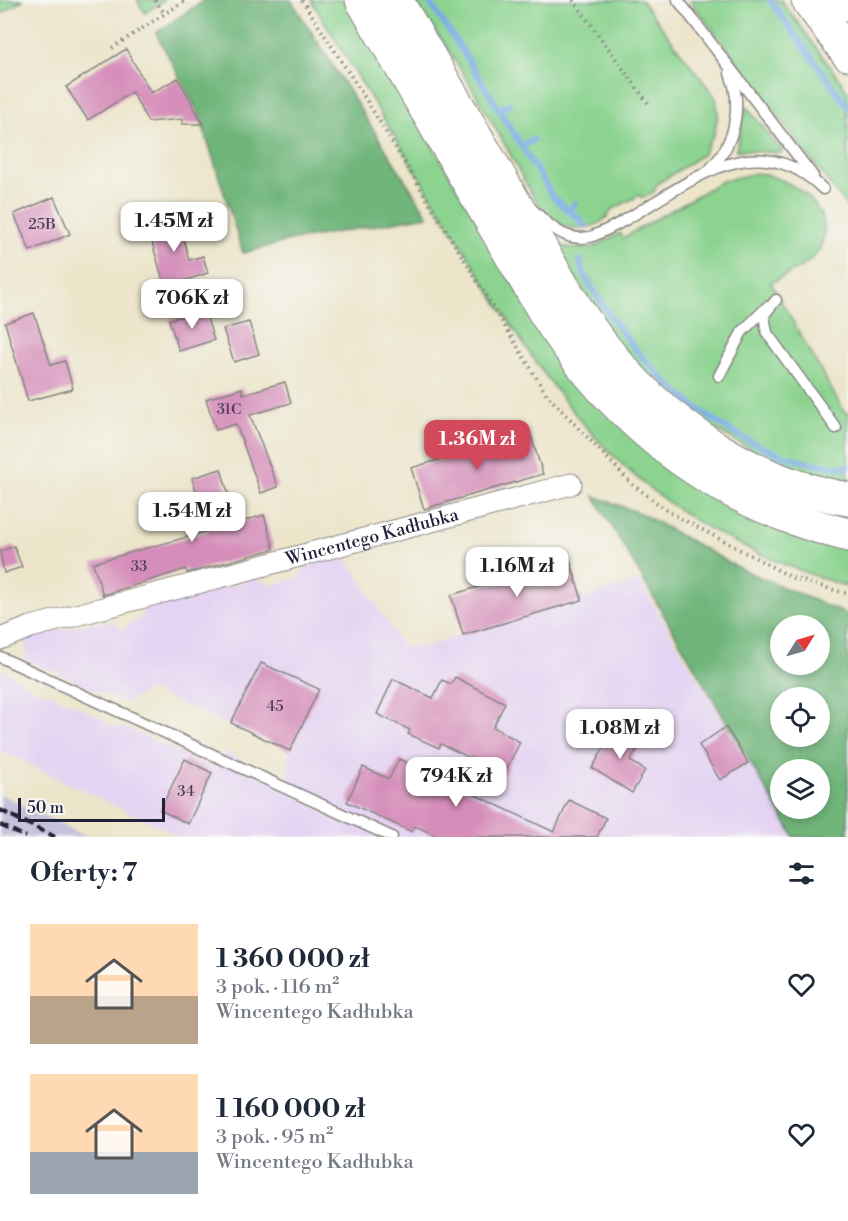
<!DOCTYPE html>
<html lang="pl">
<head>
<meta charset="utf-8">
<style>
  :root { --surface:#fff; --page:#f6f6f7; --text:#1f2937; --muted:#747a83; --accent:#d1495b }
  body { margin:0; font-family:"Libre Bodoni",serif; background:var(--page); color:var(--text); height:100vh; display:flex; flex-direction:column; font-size:22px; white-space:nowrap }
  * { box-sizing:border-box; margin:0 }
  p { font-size:20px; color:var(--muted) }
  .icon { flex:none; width:33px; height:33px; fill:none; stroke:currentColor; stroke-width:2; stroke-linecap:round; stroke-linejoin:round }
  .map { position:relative; height:837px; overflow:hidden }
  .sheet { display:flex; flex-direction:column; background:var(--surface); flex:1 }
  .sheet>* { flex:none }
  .needle { width:39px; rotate:53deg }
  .controls { position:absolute; left:770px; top:615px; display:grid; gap:12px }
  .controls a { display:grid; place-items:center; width:60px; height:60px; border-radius:50%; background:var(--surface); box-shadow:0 3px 9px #0003; font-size:30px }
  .scale { position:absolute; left:18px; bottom:15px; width:147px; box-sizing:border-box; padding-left:6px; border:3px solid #22223b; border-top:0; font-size:16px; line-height:21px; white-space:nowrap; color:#22223b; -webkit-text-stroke:4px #f6f6f2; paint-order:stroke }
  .price { position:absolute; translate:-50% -51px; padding:0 14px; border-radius:12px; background:#fff; color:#222; font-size:20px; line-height:39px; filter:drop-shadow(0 2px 3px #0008) }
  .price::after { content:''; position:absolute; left:50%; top:36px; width:18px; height:14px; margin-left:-9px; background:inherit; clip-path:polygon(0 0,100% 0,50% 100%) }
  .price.on { background:var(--accent); color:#fff }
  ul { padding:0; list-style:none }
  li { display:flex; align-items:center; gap:18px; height:150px; padding:0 30px }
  li span { display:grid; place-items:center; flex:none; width:168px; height:120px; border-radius:0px; color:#555 }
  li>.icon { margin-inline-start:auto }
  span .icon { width:72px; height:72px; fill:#fffc; stroke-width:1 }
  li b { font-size:26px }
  h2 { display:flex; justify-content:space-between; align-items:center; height:72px; padding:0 30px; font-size:26px }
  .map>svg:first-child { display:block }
</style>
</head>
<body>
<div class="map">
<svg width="848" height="837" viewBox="0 0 848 837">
  <rect width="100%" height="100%" fill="#f6f6f2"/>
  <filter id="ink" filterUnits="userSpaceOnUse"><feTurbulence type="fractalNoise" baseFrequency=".0167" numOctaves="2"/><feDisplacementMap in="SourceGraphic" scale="12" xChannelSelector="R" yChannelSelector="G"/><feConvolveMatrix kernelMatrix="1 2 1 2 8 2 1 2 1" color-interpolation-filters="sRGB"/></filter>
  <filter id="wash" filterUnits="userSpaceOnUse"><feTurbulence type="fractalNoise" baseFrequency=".008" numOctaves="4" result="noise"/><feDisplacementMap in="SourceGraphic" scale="24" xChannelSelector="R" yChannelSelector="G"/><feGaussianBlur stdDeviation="1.35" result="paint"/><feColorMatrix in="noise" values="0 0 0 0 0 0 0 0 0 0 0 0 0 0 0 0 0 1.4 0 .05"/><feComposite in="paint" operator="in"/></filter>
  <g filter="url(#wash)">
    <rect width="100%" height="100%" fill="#ece5ca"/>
    <path fill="#e4d3f2" d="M 345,555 L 403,647 L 425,646 L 639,581 L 794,837 L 180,837 L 1,751 L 0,753 L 0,669 L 20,679 L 32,689 L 49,693 L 102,718 L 108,725 L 128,729 L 213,768 L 225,752 L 285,779 L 288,775 L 289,751 L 149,690 L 125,703 L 25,659 L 26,639 L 33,635 L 105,621 L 114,622 L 122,629 L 142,616 L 144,609 L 255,579 L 271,585 L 299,578 L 305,567 Z"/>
    <path fill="#c6c0da" d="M 0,794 L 87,837 L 0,837 Z"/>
    <g fill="#8bd38f" stroke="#567a65" stroke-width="1.5">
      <path d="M 0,0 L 23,0 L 0,15 Z"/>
      <path d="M 137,0 L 164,0 L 145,13 Z"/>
      <path d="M 311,0 L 348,0 L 521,298 L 848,548 L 848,587 C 784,566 720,541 665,500 C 574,434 518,337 460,243 C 410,163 361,81 311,0 Z"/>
      <path d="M 414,0 L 641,0 L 716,98 L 718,114 L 714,134 L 702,155 L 657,184 L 654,192 L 642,198 L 640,195 L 611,210 C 602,232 565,233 549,217 C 530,197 518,167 504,143 C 476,94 448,46 414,0 Z"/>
      <path d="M 690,0 L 781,0 L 848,91 L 848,208 Z"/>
      <path d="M 746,106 L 782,151 L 781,153 L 736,150 Z"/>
      <path d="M 756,173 C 791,177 844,211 817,253 C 807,267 785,274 771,283 L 845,413 L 848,412 L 848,482 L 784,468 L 688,414 L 613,340 L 556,245 L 576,249 L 594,247 L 620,233 L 623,238 L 722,181 Z"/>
    </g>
    <g fill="#70b57a" stroke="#496c5a" stroke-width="1.5" fill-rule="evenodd">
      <path d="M 204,0 L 291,0 L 428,216 L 289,241 L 243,253 L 199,114 L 156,33 Z"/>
      <path d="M 594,496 L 642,514 L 737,567 L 848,615 L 848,837 L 794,837 ZM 780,626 L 819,626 L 819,664 L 780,664 ZM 780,698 L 819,698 L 819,736 L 780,736 ZM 780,770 L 819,770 L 819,808 L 780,808 Z"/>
    </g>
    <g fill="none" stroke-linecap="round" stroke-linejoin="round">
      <g stroke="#7dabe6" stroke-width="6">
        <path d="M 428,0 L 462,50 L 553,197 L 579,219"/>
        <path d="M 770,0 L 848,107"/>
        <path d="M 500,110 L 509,104"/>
        <path d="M 522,146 L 533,140"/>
        <path d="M 569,212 L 575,203"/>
        <path d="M 579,218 L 585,227"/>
        <path d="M 580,260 C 582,276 596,294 605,308 C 656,387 749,465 848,467"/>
      </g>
    </g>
    <g id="blocks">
      <g fill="#d58eba">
        <path d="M 126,49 L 151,93 L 178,78 L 203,124 L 182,124 L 183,119 L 148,122 L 132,92 L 88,120 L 66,87 Z"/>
        <path d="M 54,197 L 70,234 L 30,251 L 14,214 Z"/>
        <path d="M 178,217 L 189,260 L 203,256 L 208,273 L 165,287 L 147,225 Z"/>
        <path d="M 204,309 L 214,340 L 179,351 L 169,320 Z"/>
        <path d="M 34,313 L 51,365 L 65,361 L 73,389 L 28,401 L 5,323 Z"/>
        <path d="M 249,322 L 259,354 L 234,362 L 223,329 Z"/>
        <path d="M 285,382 L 291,403 L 250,415 L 278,487 L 261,493 L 236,424 L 216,430 L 206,399 L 242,388 L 243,394 Z"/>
        <path d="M 530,433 L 543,474 L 424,509 L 411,468 Z"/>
        <path d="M 221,469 L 237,523 L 264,515 L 274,549 L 187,573 L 186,569 L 103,595 L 93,563 L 209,531 L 192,478 Z"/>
        <path d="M 14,546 L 22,567 L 4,573 L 0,551 Z"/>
        <path d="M 570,560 L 582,600 L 463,635 L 451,595 Z"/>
        <path d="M 261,663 L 319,689 L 290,751 L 231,723 Z"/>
        <path d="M 455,677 L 505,703 L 493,727 L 520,742 L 504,774 L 441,744 L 439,748 L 408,734 L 410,730 L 377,714 L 393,679 L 433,698 L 442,680 L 451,684 Z"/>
        <path d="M 616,727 L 642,742 L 630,761 L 645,770 L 632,793 L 592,768 Z"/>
        <path d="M 726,727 L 748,763 L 720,780 L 699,745 Z"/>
        <path d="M 185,759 L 212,773 L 188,824 L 160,810 Z"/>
        <path d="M 399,759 L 554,832 L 569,800 L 606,818 L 597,837 L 439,837 L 415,826 L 412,832 L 347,802 L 363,767 L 389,779 Z"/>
      </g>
    </g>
  </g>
  <g filter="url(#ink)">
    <use href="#blocks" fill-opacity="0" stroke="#878482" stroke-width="1.5"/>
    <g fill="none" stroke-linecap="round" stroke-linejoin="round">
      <defs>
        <g id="service">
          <path d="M 678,0 L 813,176"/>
          <path d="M 710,169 C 735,144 743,106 730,73"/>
          <path d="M 533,210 C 550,226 565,242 590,237 C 666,209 743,111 823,189"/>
          <path d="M 776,300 L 764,315 L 767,333 L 836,428"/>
          <path d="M 719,376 L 742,332 L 767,307"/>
          <path d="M 0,657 L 392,837"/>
        </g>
        <g id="minor">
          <path id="s1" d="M 0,639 L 31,627 L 571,484"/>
        </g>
        <g id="primary">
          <path d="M 362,0 L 545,313 C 617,425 717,503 848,535"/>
          <path d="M 396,0 C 435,67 474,133 513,200 C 542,249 568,301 603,346 C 663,423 752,483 848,499"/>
          <path d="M 808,0 L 848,54"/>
          <path d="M 844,0 L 848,5"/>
        </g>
      </defs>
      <use href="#service" stroke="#878482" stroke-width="13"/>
      <use href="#minor" stroke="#878482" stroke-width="23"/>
      <use href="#primary" stroke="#878482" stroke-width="35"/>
      <g stroke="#878482" stroke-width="4" stroke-dasharray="1.5 4.5" stroke-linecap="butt">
        <path d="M 155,0 L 165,14"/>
        <path d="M 302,0 L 367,101 L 547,395 L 632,484 L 669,512 L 793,578 L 848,594"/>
        <path d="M 573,0 L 648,103"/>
        <path d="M 112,48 L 186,0"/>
      </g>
      <use href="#service" stroke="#fff" stroke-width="10"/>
      <use href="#minor" stroke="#fff" stroke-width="21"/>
      <use href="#primary" stroke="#fff" stroke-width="33"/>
      <g stroke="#22223b" stroke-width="4.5" stroke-dasharray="9 4.5" stroke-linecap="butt">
        <path d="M 0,810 L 55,837"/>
        <path d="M 0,825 L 26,837"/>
      </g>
    </g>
  </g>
  <g text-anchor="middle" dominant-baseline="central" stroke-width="5" stroke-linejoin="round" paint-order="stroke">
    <g font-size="15" fill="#4f3d5b">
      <text x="42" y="224">25B</text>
      <text x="229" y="409">31C</text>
      <text x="139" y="566">33</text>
      <text x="275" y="706">45</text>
      <text x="186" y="791">34</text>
    </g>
    <g font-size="18" fill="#22223b" stroke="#f6f6f2">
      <text stroke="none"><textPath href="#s1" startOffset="386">Wincentego Kadłubka</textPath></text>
    </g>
  </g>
</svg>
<div class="controls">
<a><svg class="needle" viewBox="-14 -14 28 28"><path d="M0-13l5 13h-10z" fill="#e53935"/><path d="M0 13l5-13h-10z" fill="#747a83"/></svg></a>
<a><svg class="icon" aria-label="locate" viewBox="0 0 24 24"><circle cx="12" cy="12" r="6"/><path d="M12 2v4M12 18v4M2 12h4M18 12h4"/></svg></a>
<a><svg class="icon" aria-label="layers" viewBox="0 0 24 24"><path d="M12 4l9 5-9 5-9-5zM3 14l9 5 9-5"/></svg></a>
</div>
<div class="scale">50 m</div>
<b class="price" style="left:174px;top:253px">1.45M zł</b>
<b class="price" style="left:192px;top:330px">706K zł</b>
<b class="price on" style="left:477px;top:471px">1.36M zł</b>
<b class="price" style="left:192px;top:543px">1.54M zł</b>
<b class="price" style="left:517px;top:598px">1.16M zł</b>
<b class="price" style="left:620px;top:760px">1.08M zł</b>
<b class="price" style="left:456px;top:808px">794K zł</b>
</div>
<section class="sheet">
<h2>Oferty: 7<svg class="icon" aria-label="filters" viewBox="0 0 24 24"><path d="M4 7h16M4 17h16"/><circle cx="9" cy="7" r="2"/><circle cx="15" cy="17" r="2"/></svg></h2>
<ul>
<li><span style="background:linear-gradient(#ffd9b3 60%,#b9a48a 0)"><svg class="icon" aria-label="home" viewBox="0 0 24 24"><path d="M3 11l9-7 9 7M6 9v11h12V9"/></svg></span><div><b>1 360 000 zł</b><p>3 pok. · 116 m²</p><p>Wincentego Kadłubka</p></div><svg class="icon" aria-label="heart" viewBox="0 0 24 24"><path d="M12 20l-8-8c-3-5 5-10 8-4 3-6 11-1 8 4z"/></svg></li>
<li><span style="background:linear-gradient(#ffd9b3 65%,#9aa5b1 0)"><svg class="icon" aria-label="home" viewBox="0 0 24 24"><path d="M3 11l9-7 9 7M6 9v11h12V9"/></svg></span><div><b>1 160 000 zł</b><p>3 pok. · 95 m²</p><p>Wincentego Kadłubka</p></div><svg class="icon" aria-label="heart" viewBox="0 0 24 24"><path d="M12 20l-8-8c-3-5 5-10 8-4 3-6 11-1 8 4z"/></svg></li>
</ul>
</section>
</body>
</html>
